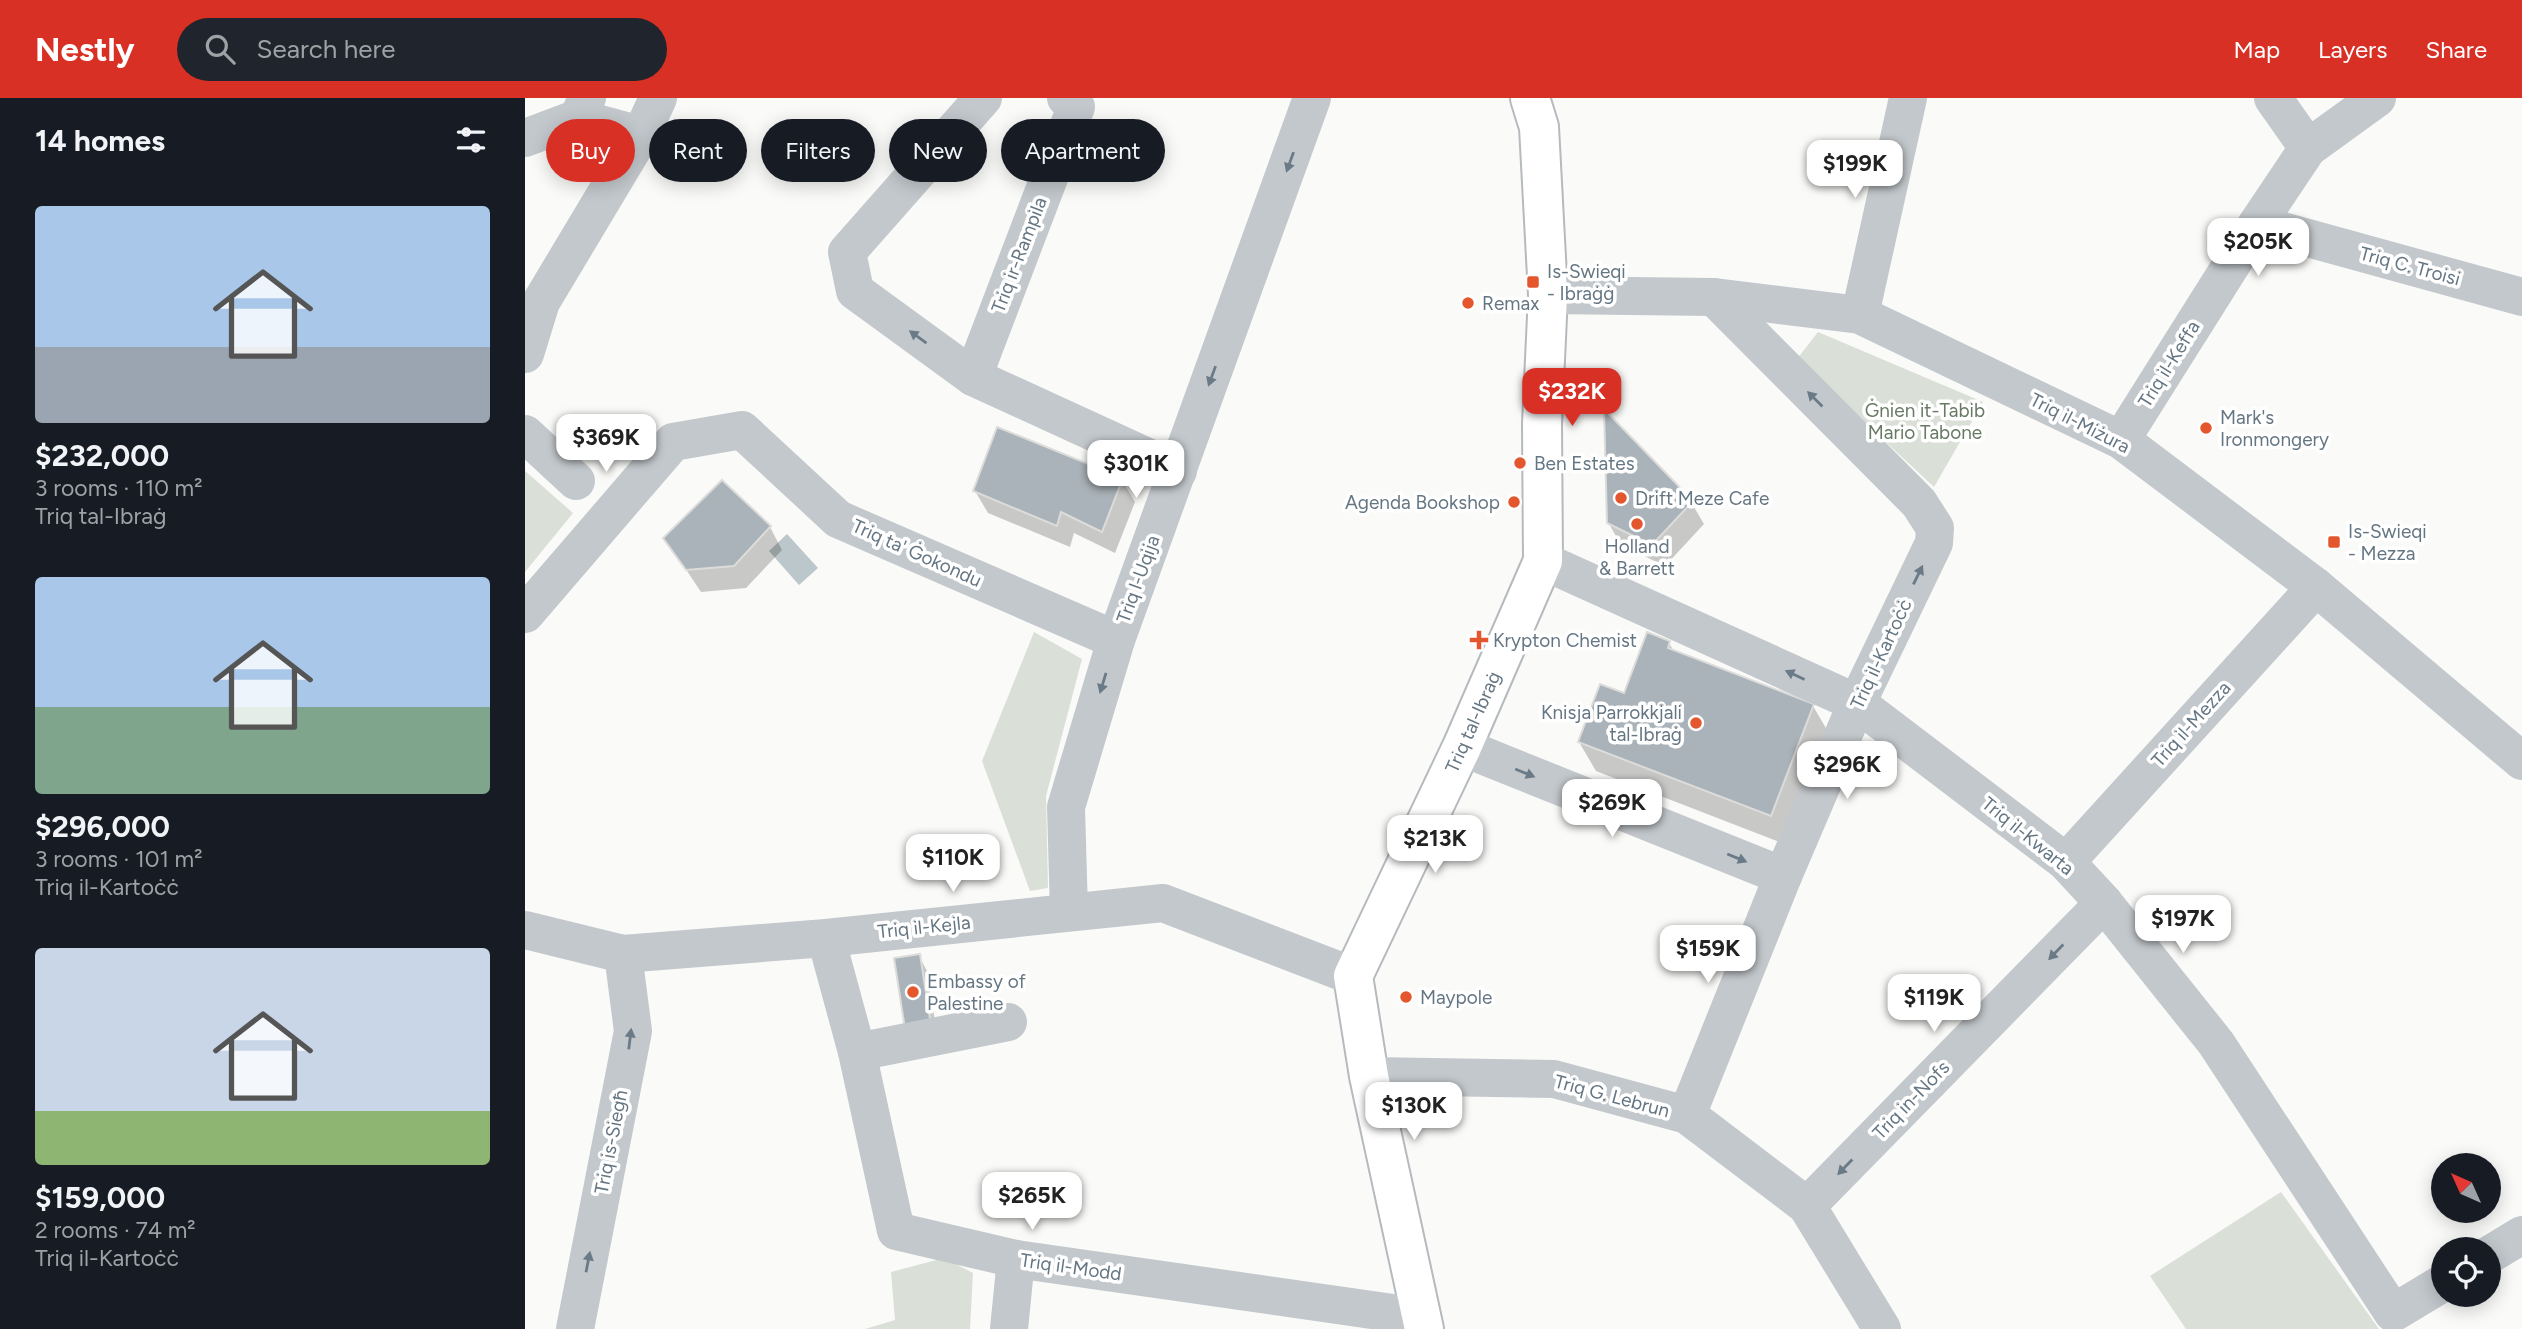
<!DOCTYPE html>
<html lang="en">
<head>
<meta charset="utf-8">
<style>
  :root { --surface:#171b24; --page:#20242c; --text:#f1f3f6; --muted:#9ea1a6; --accent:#d93025 }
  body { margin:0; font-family:Figtree,sans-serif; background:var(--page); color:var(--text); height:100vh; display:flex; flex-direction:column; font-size:26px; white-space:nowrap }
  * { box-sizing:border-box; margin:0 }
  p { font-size:23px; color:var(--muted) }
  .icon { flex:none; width:38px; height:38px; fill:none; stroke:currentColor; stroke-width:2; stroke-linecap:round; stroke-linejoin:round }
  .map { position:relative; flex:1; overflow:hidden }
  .sheet { display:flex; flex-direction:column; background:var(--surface); width:525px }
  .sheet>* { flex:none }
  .guide { position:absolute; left:21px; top:21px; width:665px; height:63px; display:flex; gap:14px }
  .needle { width:46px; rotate:315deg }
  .fabs { position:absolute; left:1906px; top:1055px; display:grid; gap:14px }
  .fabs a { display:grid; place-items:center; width:70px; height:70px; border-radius:50%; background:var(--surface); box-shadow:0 4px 18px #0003; font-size:35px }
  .price { position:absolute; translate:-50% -60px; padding:0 16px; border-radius:14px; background:#fff; color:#222; font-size:23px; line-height:46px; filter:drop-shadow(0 2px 4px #0008) }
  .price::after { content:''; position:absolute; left:50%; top:42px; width:21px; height:16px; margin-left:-10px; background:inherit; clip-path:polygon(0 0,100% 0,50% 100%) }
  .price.current { background:var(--accent); color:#fff }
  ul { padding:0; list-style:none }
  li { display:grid; align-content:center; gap:14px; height:371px; padding:0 35px }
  li span { display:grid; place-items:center; height:217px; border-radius:7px; color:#555 }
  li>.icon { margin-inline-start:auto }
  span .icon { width:126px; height:126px; fill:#fffc; stroke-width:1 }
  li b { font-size:30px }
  h2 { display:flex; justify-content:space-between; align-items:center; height:84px; padding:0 35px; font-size:30px }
  .pill { padding:0 24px; border-radius:32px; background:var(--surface); box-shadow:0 4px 18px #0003; font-size:24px; line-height:63px }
  .pill.current { background:var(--accent); color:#fff }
  header { display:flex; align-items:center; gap:42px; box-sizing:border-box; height:98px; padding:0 35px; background:var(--accent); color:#fff }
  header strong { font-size:33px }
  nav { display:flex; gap:38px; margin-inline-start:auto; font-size:24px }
  .search { width:490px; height:63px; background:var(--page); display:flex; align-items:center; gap:18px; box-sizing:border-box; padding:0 24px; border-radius:38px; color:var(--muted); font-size:26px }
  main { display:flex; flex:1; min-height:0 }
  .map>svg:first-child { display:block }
</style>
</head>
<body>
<header>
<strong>Nestly</strong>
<div class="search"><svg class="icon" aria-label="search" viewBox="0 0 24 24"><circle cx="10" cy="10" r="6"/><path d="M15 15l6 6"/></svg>Search here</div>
<nav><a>Map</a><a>Layers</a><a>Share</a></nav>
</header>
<main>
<section class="sheet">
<h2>14 homes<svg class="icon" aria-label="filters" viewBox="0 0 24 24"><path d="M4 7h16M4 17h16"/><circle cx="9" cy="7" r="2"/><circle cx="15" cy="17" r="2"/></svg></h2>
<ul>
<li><span style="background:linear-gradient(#a9c7e8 65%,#9aa5b1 0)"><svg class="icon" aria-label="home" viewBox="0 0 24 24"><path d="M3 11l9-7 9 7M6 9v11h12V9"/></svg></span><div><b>$232,000</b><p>3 rooms · 110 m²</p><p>Triq tal-Ibraġ</p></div></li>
<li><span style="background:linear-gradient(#a9c7e8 60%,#7fa58c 0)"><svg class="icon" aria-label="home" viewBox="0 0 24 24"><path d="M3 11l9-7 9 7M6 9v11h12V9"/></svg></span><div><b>$296,000</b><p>3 rooms · 101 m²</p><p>Triq il-Kartoċċ</p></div></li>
<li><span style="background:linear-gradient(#c9d6e8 75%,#8fb573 0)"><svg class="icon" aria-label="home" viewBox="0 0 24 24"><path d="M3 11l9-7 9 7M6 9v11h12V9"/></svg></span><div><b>$159,000</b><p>2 rooms · 74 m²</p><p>Triq il-Kartoċċ</p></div></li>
</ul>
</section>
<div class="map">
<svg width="1997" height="1231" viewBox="0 0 1997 1231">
  <rect width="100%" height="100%" fill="#fafaf8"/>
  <g fill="#dadfd7">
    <path d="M 1293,234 L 1458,304 L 1409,389 L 1272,261 Z"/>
    <path d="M 0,373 L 48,415 L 0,474 Z"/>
    <path d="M 509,534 L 557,561 L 521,698 L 523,790 L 505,793 L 457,663 Z"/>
    <path d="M 1756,1094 L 1854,1231 L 1661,1231 L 1625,1178 Z"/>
    <path d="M 419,1160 L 448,1175 L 445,1231 L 340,1231 L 370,1222 L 366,1174 Z"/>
  </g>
  <path fill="#bbc7cb" d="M 262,436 L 293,470 L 274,487 L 244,453 Z"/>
  <g fill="#0003">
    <path d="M 597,382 L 610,404 L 590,455 L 549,435 L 545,449 L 463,415 L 450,393 Z"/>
    <path d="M 1166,404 L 1179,426 L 1140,468 L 1096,447 L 1083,424 Z"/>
    <path d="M 245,429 L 257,452 L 221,490 L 176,494 L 140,440 Z"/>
    <path d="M 1144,545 L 1150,555 L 1288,608 L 1305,637 L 1262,747 L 1071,673 L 1054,644 L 1100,597 Z"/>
    <path d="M 394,858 L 402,873 L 413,942 L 390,946 Z"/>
  </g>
  <g fill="#aab3b9" stroke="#dcdcda" stroke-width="2">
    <path d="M 1079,311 L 1168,403 L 1127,447 L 1082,425 Z"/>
    <path d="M 472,329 L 598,380 L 577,434 L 536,414 L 532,428 L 448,393 Z"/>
    <path d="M 197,382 L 246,428 L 209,468 L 161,472 L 138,440 Z"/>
    <path d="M 1122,534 L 1145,543 L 1143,550 L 1289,606 L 1246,718 L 1053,644 L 1075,586 L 1099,595 Z"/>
    <path d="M 395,856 L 406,927 L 380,931 L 369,860 Z"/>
  </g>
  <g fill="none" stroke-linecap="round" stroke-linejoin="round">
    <defs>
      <path id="major" d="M 899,1231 L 844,978 L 828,878 L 937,649 L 1018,463 L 1017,326 L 1023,197 L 1014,29 L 1005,0"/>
    </defs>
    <use href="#major" stroke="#b5babe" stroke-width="42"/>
    <g stroke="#c3c8cc" stroke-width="38">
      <path d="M 458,0 L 322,154 L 330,193 L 448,279 L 653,373"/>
      <path d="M 1748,0 L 1783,50"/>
      <path d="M 53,20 L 116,37"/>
      <path d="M 0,40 L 53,20 L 62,0"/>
      <path d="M 1732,126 L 1997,199"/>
      <path d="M 1023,197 L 1189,199 L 1335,217 L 1596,342 L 1791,489 L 1997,663"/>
      <path d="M 1335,217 L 1383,0"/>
      <path d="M 0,256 L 16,204 L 116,37 L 133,0"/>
      <path d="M 448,279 L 551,9 L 541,0"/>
      <path d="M 0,336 L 51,383"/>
      <path d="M 1596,342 L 1732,126 L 1783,50 L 1852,0"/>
      <path d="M 1018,463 L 1332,605 L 1541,764 L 1579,805 L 1691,945 L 1868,1215 L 1918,1185"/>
      <path d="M 0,516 L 148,344 L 217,332 L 313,421 L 591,542"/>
      <path d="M 937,649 L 1258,778"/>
      <path d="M 1541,764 L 1791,489"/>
      <path d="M 544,814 L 541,709 L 591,542 L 787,0"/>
      <path d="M 0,832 L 98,856 L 301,840 L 638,805 L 828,878"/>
      <path d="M 301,840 L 332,954 L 371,1133 L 491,1161 L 896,1219"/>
      <path d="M 332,954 L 483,924"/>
      <path d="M 844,978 L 1029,981 L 1162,1017 L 1282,1108 L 1357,1231"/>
      <path d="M 1162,1017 L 1258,778 L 1332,605 L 1409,445 L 1410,430 L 1394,405 L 1189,199"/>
      <path d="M 1282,1108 L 1579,805"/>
      <path d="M 1964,1157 L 1997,1137"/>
      <path d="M 50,1231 L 108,933 L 98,856"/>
      <path d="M 484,1231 L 491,1161"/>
    </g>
    <use href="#major" stroke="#fff" stroke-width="38"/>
  </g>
  <defs><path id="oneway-solid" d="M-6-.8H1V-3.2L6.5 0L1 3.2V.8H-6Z" transform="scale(1.75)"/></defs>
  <g fill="#6a7a87">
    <use href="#oneway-solid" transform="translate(765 64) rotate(110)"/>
    <use href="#oneway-solid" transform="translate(393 239) rotate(-144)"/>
    <use href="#oneway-solid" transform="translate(687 278) rotate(110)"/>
    <use href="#oneway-solid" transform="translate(1290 301) rotate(-135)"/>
    <use href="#oneway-solid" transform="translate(1393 477) rotate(-64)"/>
    <use href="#oneway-solid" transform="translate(1270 577) rotate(-155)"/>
    <use href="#oneway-solid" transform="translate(578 585) rotate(107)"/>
    <use href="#oneway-solid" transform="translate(1000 675) rotate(22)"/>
    <use href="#oneway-solid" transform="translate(1212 760) rotate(22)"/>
    <use href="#oneway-solid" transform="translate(1531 854) rotate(134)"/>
    <use href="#oneway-solid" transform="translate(105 941) rotate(-83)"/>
    <use href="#oneway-solid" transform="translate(1320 1069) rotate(134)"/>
    <use href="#oneway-solid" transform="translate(63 1164) rotate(-79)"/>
  </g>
  <g fill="#e4572e" stroke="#fff" stroke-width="2.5">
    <rect x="1001" y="177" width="14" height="14" rx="3.5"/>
    <circle cx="943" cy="205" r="7"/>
    <circle cx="1681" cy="330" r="7"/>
    <circle cx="995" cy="365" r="7"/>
    <circle cx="1096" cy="400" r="7"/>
    <circle cx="989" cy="404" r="7"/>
    <circle cx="1112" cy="426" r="7"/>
    <rect x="1802" y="437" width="14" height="14" rx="3.5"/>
    <path d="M950.5 531.5h7v7h7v7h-7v7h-7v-7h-7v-7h7z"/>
    <circle cx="1171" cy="625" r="7"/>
    <circle cx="388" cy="894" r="7"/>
    <circle cx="881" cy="899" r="7"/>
  </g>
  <g text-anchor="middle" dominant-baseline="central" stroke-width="7" stroke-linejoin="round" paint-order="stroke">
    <g font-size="19" fill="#657683" stroke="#fff">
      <text transform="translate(494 157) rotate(-69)">Triq ir-Rampila</text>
      <text transform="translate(1885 168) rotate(15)">Triq C. Troisi</text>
      <text transform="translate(1644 266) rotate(-58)">Triq il-Keffa</text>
      <text transform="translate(1555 325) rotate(27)">Triq il-Miżura</text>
      <text transform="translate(392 455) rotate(24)">Triq ta' Ġokondu</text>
      <text transform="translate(613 481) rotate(-70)">Triq l-Uqija</text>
      <text transform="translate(1356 556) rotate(-65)">Triq il-Kartoċċ</text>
      <text transform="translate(948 624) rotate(-66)">Triq tal-Ibraġ</text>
      <text transform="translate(1666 626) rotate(-48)">Triq il-Mezza</text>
      <text transform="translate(1503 738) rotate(39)">Triq il-Kwarta</text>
      <text transform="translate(399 829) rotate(-6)">Triq il-Kejla</text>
      <text transform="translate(1087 998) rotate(15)">Triq G. Lebrun</text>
      <text transform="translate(1386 1002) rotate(-46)">Triq in-Nofs</text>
      <text transform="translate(86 1044) rotate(-79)">Triq is-Siegħ</text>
      <text transform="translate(546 1169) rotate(8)">Triq il-Modd</text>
    </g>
    <g font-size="19" fill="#657683" stroke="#fff" text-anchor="start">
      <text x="1022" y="173">Is-Swieqi<tspan x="1022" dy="22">- Ibraġġ</tspan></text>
      <text x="957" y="205">Remax</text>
      <text x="1695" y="319">Mark's<tspan x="1695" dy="22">Ironmongery</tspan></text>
      <text x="1009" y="365">Ben Estates</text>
      <text x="1110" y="400">Drift Meze Cafe</text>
      <text x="975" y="404" text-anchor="end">Agenda Bookshop</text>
      <text x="1823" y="433">Is-Swieqi<tspan x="1823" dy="22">- Mezza</tspan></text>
      <text x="1112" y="448" text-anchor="middle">Holland<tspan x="1112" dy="22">&amp; Barrett</tspan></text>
      <text x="968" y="542">Krypton Chemist</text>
      <text x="1157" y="614" text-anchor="end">Knisja Parrokkjali<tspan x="1157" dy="22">tal-Ibraġ</tspan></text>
      <text x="402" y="883">Embassy of<tspan x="402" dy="22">Palestine</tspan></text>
      <text x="895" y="899">Maypole</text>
    </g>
    <g font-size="19" fill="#687a64" stroke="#fff">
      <text x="1400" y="312">Ġnien it-Tabib<tspan x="1400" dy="22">Mario Tabone</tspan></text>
    </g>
  </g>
</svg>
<div class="fabs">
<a><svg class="needle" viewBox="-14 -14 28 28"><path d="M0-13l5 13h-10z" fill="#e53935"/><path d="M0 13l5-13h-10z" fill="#9ea1a6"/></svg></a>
<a><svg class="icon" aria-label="locate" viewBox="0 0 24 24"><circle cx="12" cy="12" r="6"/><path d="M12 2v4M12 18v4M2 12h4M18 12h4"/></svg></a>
</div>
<b class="price" style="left:1330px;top:102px">$199K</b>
<b class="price" style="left:1733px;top:180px">$205K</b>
<b class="price current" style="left:1047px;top:330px">$232K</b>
<b class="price" style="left:81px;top:376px">$369K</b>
<b class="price" style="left:611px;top:402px">$301K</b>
<b class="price" style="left:1322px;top:703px">$296K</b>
<b class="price" style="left:1087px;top:741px">$269K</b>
<b class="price" style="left:910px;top:777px">$213K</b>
<b class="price" style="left:428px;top:796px">$110K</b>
<b class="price" style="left:1658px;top:857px">$197K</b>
<b class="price" style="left:1183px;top:887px">$159K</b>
<b class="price" style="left:1409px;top:936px">$119K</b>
<b class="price" style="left:889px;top:1044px">$130K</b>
<b class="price" style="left:507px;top:1134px">$265K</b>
<div class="guide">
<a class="pill current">Buy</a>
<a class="pill">Rent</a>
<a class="pill">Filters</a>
<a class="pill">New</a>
<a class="pill">Apartment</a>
</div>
</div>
</main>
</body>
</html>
